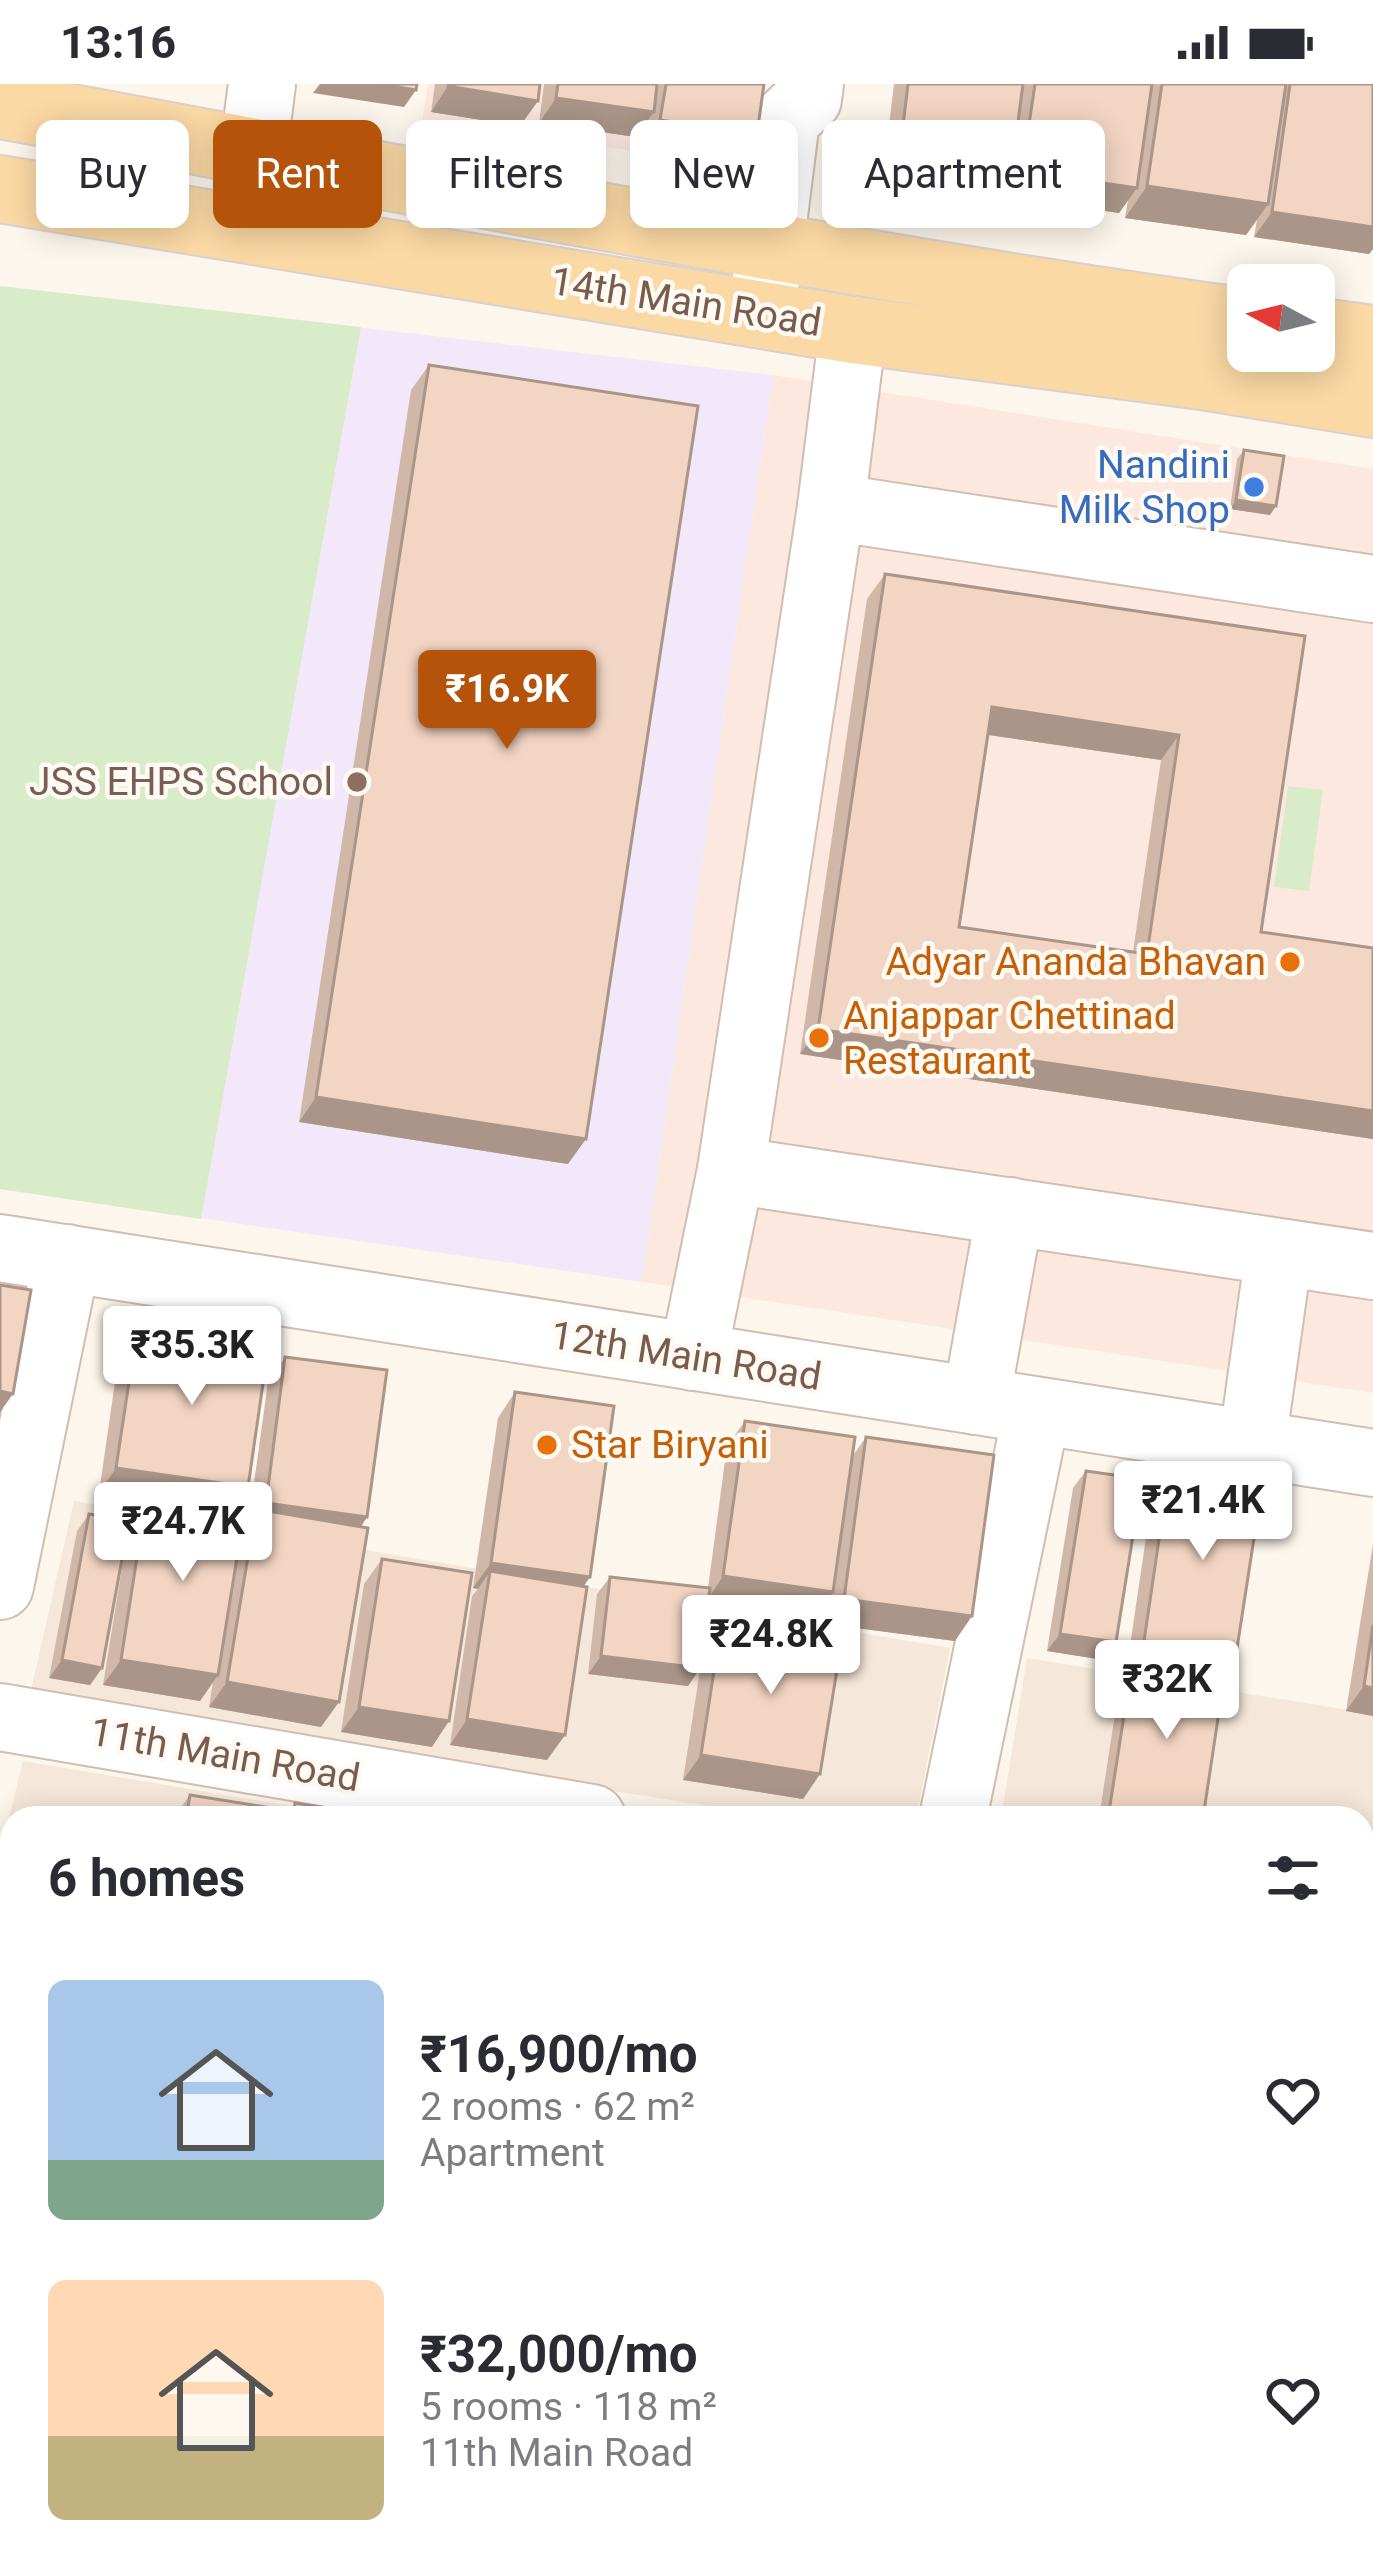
<!DOCTYPE html>
<html lang="en">
<head>
<meta charset="utf-8">
<style>
  :root { --surface:#fff; --page:#f2f2f3; --text:#2b2b33; --muted:#7c7c81; --accent:#b45309 }
  body { margin:0; font-family:Roboto,sans-serif; background:var(--page); color:var(--text); height:100vh; display:flex; flex-direction:column; font-size:45px; white-space:nowrap }
  * { box-sizing:border-box; margin:0 }
  p { font-size:39px; color:var(--muted) }
  .icon { flex:none; width:66px; height:66px; fill:none; stroke:currentColor; stroke-width:2; stroke-linecap:round; stroke-linejoin:round }
  .map { position:relative; flex:1; overflow:hidden }
  .sheet { position:absolute; left:0px; top:1722px; width:1374px; height:771px; display:flex; flex-direction:column; background:var(--surface); border-radius:36px 36px 0 0; box-shadow:0 6px 30px #0003 }
  .sheet>* { flex:none }
  .banner { position:absolute; left:36px; top:36px; width:1302px; height:108px; display:flex; gap:24px }
  .needle { width:78px; rotate:277deg }
  .controls { position:absolute; left:1227px; top:180px; display:grid; gap:24px }
  .controls a { display:grid; place-items:center; width:108px; height:108px; border-radius:18px; background:var(--surface); box-shadow:0 6px 30px #0003; font-size:60px }
  .price { position:absolute; translate:-50% -102px; padding:0 27px; border-radius:12px; background:#fff; color:#222; font-size:39px; line-height:78px; filter:drop-shadow(0 3px 6px #0008) }
  .price::after { content:''; position:absolute; left:50%; top:72px; width:36px; height:27px; margin-left:-18px; background:inherit; clip-path:polygon(0 0,100% 0,50% 100%) }
  .price.active { background:var(--accent); color:#fff }
  ul { padding:0; list-style:none }
  li { display:flex; align-items:center; gap:36px; height:300px; padding:0 48px }
  li span { display:grid; place-items:center; flex:none; width:336px; height:240px; border-radius:18px; color:#555 }
  li>.icon { margin-inline-start:auto }
  span .icon { width:144px; height:144px; fill:#fffc; stroke-width:1 }
  li b { font-size:51px }
  h2 { display:flex; justify-content:space-between; align-items:center; height:144px; padding:0 48px; font-size:51px }
  .tag { padding:0 42px; border-radius:18px; background:var(--surface); box-shadow:0 6px 30px #0003; font-size:42px; line-height:108px }
  .tag.active { background:var(--accent); color:#fff }
  .status { display:flex; justify-content:space-between; align-items:center; height:84px; padding:0 60px; background:var(--surface); direction:ltr }
  .status svg { height:33px; fill:currentColor }
  .map>svg:first-child { display:block }
</style>
</head>
<body>
<div class="status"><b>13:16</b><svg viewBox="0 0 49 12"><path d="M0 12V9h3v3zM5 12V6h3v6zM10 12V3h3v9zM15 12V0h3v12zM26 1h20v11H26zM47 4h2v5h-2z"/></svg></div>
<div class="map">
<svg width="1373" height="2492" viewBox="0 0 1373 2492">
  <rect width="100%" height="100%" fill="#fdf6ec"/>
  <g fill="#f5e8da">
    <path d="M 74,1417 L 950,1564 L 916,1734 L 784,1734 L 29,1615 Z"/>
    <path d="M 1027,1574 L 1373,1630 L 1373,1845 L 1362,1844 L 1362,1734 L 1001,1734 Z"/>
    <path d="M 23,1677 L 362,1734 L 12,1734 L 12,1986 L 0,1984 L 0,1771 Z"/>
    <path d="M 0,2054 L 12,2056 L 12,2210 L 0,2208 Z"/>
  </g>
  <g fill="#fde8e0">
    <path d="M 428,0 L 757,0 L 744,82 L 422,38 Z"/>
    <path d="M 773,291 L 1373,385 L 1373,1309 L 642,1198 Z"/>
  </g>
  <path fill="#f3e8fa" d="M 0,202 L 773,291 L 642,1198 L 0,1105 Z"/>
  <g fill="#d8ecc9">
    <path d="M 0,202 L 361,243 L 201,1135 L 0,1105 Z"/>
    <path d="M 1288,702 L 1323,706 L 1309,807 L 1274,803 Z"/>
  </g>
  <g fill="none" stroke-linecap="round" stroke-linejoin="round">
    <defs>
      <g id="minor">
        <path d="M 253,70 L 262,0"/>
        <path d="M 763,219 L 786,36 L 808,15 L 810,0"/>
        <path d="M 831,423 L 853,246"/>
        <path d="M 1373,505 L 831,423 L 731,1086 L 1373,1182"/>
        <path d="M 0,1164 L 1373,1379"/>
        <path d="M 693,1273 L 731,1086"/>
        <path d="M 976,1317 L 1010,1127"/>
        <path d="M 1252,1360 L 1279,1169"/>
        <path d="M 0,1502 L 67,1174"/>
        <path d="M 0,1633 L 592,1734"/>
        <path d="M 953,1734 L 1037,1327"/>
        <path d="M 1362,1866 L 1373,1868"/>
        <path d="M 0,2019 L 12,2021"/>
        <path d="M 1362,2236 L 1373,2237"/>
        <path d="M 0,2454 L 12,2456"/>
        <path d="M 190,2481 L 260,2492"/>
        <path d="M 828,2492 L 830,2481"/>
      </g>
      <g id="major">
        <path d="M 0,21 C 415,96 830,181 1248,238"/>
        <path d="M 0,105 L 853,246 L 1202,292 L 1373,320"/>
        <path d="M 1314,247 L 1373,255"/>
      </g>
    </defs>
    <use href="#minor" stroke="#d1beb0" stroke-width="70"/>
    <use href="#major" stroke="#dad1cd" stroke-width="70"/>
    <use href="#minor" stroke="#fff" stroke-width="66"/>
    <use href="#major" stroke="#fbd9a5" stroke-width="66"/>
  </g>
  <g fill="#d1b7a8" fill-rule="evenodd">
    <path d="M 435,0 L 540,0 L 538,17 L 520,42 L 431,28 Z"/>
    <path d="M 544,0 L 764,0 L 739,75 L 643,61 L 646,39 L 636,53 L 539,39 Z"/>
    <path d="M 894,0 L 1373,0 L 1373,165 L 1369,170 L 1254,153 L 1257,136 L 1246,151 L 1125,134 L 1128,116 L 1119,129 L 1005,112 L 1008,88 L 994,109 L 900,95 L 885,75 Z"/>
    <path d="M 429,281 L 568,1080 L 299,1038 L 411,306 Z"/>
    <path d="M 1244,366 L 1270,431 L 1230,425 L 1237,375 Z"/>
    <path d="M 885,490 L 1305,552 L 1261,848 L 1373,864 L 1373,1055 L 800,970 L 867,515 ZM 988,651 L 1161,676 L 1133,868 L 959,843 Z"/>
    <path d="M 137,1245 L 234,1423 L 241,1447 L 249,1435 L 268,1298 L 285,1273 L 367,1433 L 361,1443 L 321,1643 L 209,1623 L 213,1598 L 200,1617 L 103,1601 L 130,1434 L 143,1415 L 99,1409 L 119,1270 Z"/>
    <path d="M 515,1308 L 590,1493 L 584,1502 L 565,1651 L 547,1676 L 450,1661 L 472,1512 L 478,1505 L 473,1504 L 498,1334 Z"/>
    <path d="M 745,1337 L 852,1373 L 866,1353 L 955,1557 L 826,1540 L 830,1513 L 816,1533 L 708,1518 L 700,1584 L 688,1602 L 588,1590 L 597,1510 L 610,1493 L 708,1504 L 727,1362 Z"/>
    <path d="M 1086,1387 L 1116,1558 L 1104,1576 L 1047,1567 L 1073,1404 Z"/>
    <path d="M 1169,1388 L 1224,1588 L 1203,1734 L 1099,1734 L 1121,1591 L 1127,1582 L 1152,1413 Z"/>
    <path d="M 89,1430 L 102,1584 L 90,1601 L 49,1594 L 77,1447 Z"/>
    <path d="M 1373,1460 L 1373,1632 L 1346,1627 Z"/>
    <path d="M 382,1475 L 432,1663 L 341,1648 L 364,1500 Z"/>
    <path d="M 722,1535 L 820,1690 L 803,1715 L 683,1696 L 704,1560 Z"/>
    <path d="M 190,1711 L 270,1734 L 176,1734 L 177,1729 Z"/>
    <path d="M 295,1719 L 378,1734 L 285,1734 Z"/>
    <path d="M 1362,1899 L 1368,1912 L 1373,1904 L 1373,2040 L 1362,2038 Z"/>
    <path d="M 1362,2294 L 1373,2295 L 1373,2443 L 1362,2442 Z"/>
    <path d="M 980,2481 L 1066,2481 L 1064,2492 L 978,2492 Z"/>
    <path d="M 1077,2481 L 1259,2481 L 1257,2492 L 1076,2492 Z"/>
  </g>
  <g fill="#aa9588">
    <path d="M 320,0 L 379,0 L 416,6 L 404,23 L 313,9 Z"/>
    <path d="M 448,2 L 538,17 L 520,42 L 431,28 Z"/>
    <path d="M 556,14 L 654,28 L 636,53 L 539,39 Z"/>
    <path d="M 660,36 L 757,50 L 739,75 L 643,61 Z"/>
    <path d="M 918,70 L 1012,83 L 994,109 L 900,95 Z"/>
    <path d="M 1022,87 L 1137,104 L 1119,129 L 1005,112 Z"/>
    <path d="M 1147,102 L 1268,120 L 1246,151 L 1125,134 Z"/>
    <path d="M 1272,128 L 1373,143 L 1373,165 L 1369,170 L 1254,153 Z"/>
    <path d="M 1236,416 L 1276,422 L 1270,431 L 1230,425 Z"/>
    <path d="M 992,623 L 1179,651 L 1161,676 L 975,649 Z"/>
    <path d="M 818,945 L 1373,1027 L 1373,1055 L 800,970 Z"/>
    <path d="M 316,1013 L 586,1055 L 568,1080 L 299,1038 Z"/>
    <path d="M 0,1307 L 13,1310 L 0,1328 Z"/>
    <path d="M 116,1384 L 248,1403 L 230,1428 L 147,1409 L 143,1415 L 99,1409 Z"/>
    <path d="M 266,1419 L 367,1433 L 350,1458 L 255,1434 Z"/>
    <path d="M 491,1479 L 590,1493 L 572,1518 L 490,1487 L 478,1505 L 473,1504 Z"/>
    <path d="M 723,1492 L 833,1508 L 816,1533 L 706,1518 Z"/>
    <path d="M 844,1515 L 972,1532 L 955,1557 L 826,1540 Z"/>
    <path d="M 1060,1550 L 1116,1558 L 1104,1576 L 1047,1567 Z"/>
    <path d="M 1144,1557 L 1236,1571 L 1218,1597 L 1133,1574 L 1126,1582 Z"/>
    <path d="M 601,1572 L 700,1584 L 688,1602 L 588,1590 Z"/>
    <path d="M 62,1576 L 102,1584 L 90,1601 L 49,1594 Z"/>
    <path d="M 121,1576 L 218,1591 L 200,1617 L 103,1601 Z"/>
    <path d="M 227,1598 L 339,1618 L 321,1643 L 209,1623 Z"/>
    <path d="M 1364,1602 L 1373,1604 L 1373,1632 L 1346,1627 Z"/>
    <path d="M 359,1623 L 449,1637 L 432,1663 L 341,1648 Z"/>
    <path d="M 467,1635 L 565,1651 L 547,1676 L 450,1661 Z"/>
    <path d="M 701,1671 L 820,1690 L 803,1715 L 683,1696 Z"/>
    <path d="M 1362,2018 L 1373,2020 L 1373,2040 L 1362,2038 Z"/>
    <path d="M 1362,2176 L 1373,2178 L 1373,2198 L 1362,2196 Z"/>
    <path d="M 0,2338 L 12,2341 L 1,2358 L 0,2358 Z"/>
    <path d="M 1371,2424 L 1373,2424 L 1373,2443 L 1362,2442 L 1362,2437 Z"/>
    <path d="M 882,2481 L 944,2481 L 971,2485 L 967,2492 L 889,2492 L 876,2490 Z"/>
  </g>
  <g fill="#f3d5c3" stroke="#aa9588" stroke-width="3" fill-rule="evenodd">
    <path d="M 379,0 L 417,0 L 416,6 Z"/>
    <path d="M 449,0 L 540,0 L 538,17 L 448,2 Z"/>
    <path d="M 558,0 L 657,0 L 654,28 L 556,14 Z"/>
    <path d="M 666,0 L 764,0 L 757,50 L 660,36 Z"/>
    <path d="M 908,0 L 1023,0 L 1012,83 L 918,70 L 902,50 Z"/>
    <path d="M 1035,0 L 1152,0 L 1137,104 L 1022,87 Z"/>
    <path d="M 1162,0 L 1286,0 L 1268,120 L 1147,102 Z"/>
    <path d="M 1290,0 L 1373,0 L 1373,143 L 1272,128 Z"/>
    <path d="M 429,281 L 698,322 L 586,1055 L 316,1013 Z"/>
    <path d="M 1244,366 L 1284,372 L 1276,422 L 1236,416 Z"/>
    <path d="M 885,490 L 1305,552 L 1261,848 L 1373,864 L 1373,1027 L 818,945 ZM 992,623 L 1179,651 L 1147,870 L 959,843 Z"/>
    <path d="M 0,1201 L 31,1206 L 13,1310 L 0,1307 Z"/>
    <path d="M 137,1245 L 268,1265 L 248,1403 L 116,1384 Z"/>
    <path d="M 285,1273 L 387,1286 L 367,1433 L 266,1419 Z"/>
    <path d="M 515,1308 L 614,1322 L 590,1493 L 491,1479 Z"/>
    <path d="M 745,1337 L 855,1353 L 833,1508 L 723,1492 Z"/>
    <path d="M 866,1353 L 994,1371 L 972,1532 L 844,1515 Z"/>
    <path d="M 1086,1387 L 1142,1395 L 1116,1558 L 1060,1550 Z"/>
    <path d="M 1169,1388 L 1262,1402 L 1236,1571 L 1144,1557 Z"/>
    <path d="M 147,1409 L 245,1424 L 218,1591 L 121,1576 Z"/>
    <path d="M 256,1425 L 368,1444 L 339,1618 L 227,1598 Z"/>
    <path d="M 89,1430 L 129,1437 L 102,1584 L 62,1576 Z"/>
    <path d="M 382,1475 L 472,1489 L 449,1637 L 359,1623 Z"/>
    <path d="M 490,1487 L 587,1503 L 565,1651 L 467,1635 Z"/>
    <path d="M 610,1493 L 710,1504 L 700,1584 L 601,1572 Z"/>
    <path d="M 722,1535 L 842,1555 L 820,1690 L 701,1671 Z"/>
    <path d="M 1373,1541 L 1373,1604 L 1364,1602 Z"/>
    <path d="M 1133,1574 L 1225,1588 L 1203,1734 L 1108,1734 Z"/>
    <path d="M 190,1711 L 272,1724 L 270,1734 L 186,1734 Z"/>
    <path d="M 295,1719 L 378,1732 L 378,1734 L 293,1734 Z"/>
    <path d="M 384,1730 L 410,1734 L 383,1734 Z"/>
    <path d="M 1362,1899 L 1370,1900 L 1362,1949 Z"/>
    <path d="M 1373,1938 L 1373,2020 L 1362,2018 Z"/>
    <path d="M 1362,2050 L 1373,2052 L 1373,2178 L 1362,2176 Z"/>
    <path d="M 0,2193 L 12,2196 L 12,2341 L 0,2338 Z"/>
    <path d="M 1362,2294 L 1373,2295 L 1373,2357 L 1364,2419 L 1362,2419 Z"/>
    <path d="M 944,2481 L 972,2481 L 971,2485 Z"/>
    <path d="M 989,2481 L 1066,2481 L 1064,2492 L 988,2492 Z"/>
    <path d="M 1087,2481 L 1169,2481 L 1167,2492 L 1086,2492 Z"/>
    <path d="M 1178,2481 L 1259,2481 L 1257,2492 L 1176,2492 Z"/>
  </g>
  <circle fill="#3f7fe0" stroke="#fffaf3" stroke-width="4.5" cx="1254" cy="403" r="12"/>
  <circle fill="#8d6e63" stroke="#fffaf3" stroke-width="4.5" cx="357" cy="698" r="12"/>
  <g fill="#e8710a" stroke="#fffaf3" stroke-width="4.5">
    <circle cx="1290" cy="878" r="12"/>
    <circle cx="819" cy="954" r="12"/>
    <circle cx="547" cy="1361" r="12"/>
  </g>
  <g text-anchor="middle" dominant-baseline="central" stroke-width="9" stroke-linejoin="round" paint-order="stroke">
    <g font-size="39" fill="#7a5c4d" stroke="#fffaf3">
      <text transform="translate(686 218) rotate(9)">14th Main Road</text>
      <text transform="translate(686 1272) rotate(9)">12th Main Road</text>
      <text transform="translate(225 1671) rotate(10)">11th Main Road</text>
    </g>
    <g font-size="39" fill="#366cbe" stroke="#fffaf3" text-anchor="end">
      <text x="1230" y="381">Nandini<tspan x="1230" dy="45">Milk Shop</tspan></text>
    </g>
    <g font-size="39" fill="#785e54" stroke="#fffaf3" text-anchor="end">
      <text x="333" y="698">JSS EHPS School</text>
    </g>
    <g font-size="39" fill="#c56008" stroke="#fffaf3" text-anchor="start">
      <text x="1266" y="878" text-anchor="end">Adyar Ananda Bhavan</text>
      <text x="843" y="932">Anjappar Chettinad<tspan x="843" dy="45">Restaurant</tspan></text>
      <text x="571" y="1361">Star Biryani</text>
    </g>
  </g>
</svg>
<div class="controls">
<a><svg class="needle" viewBox="-14 -14 28 28"><path d="M0-13l5 13h-10z" fill="#e53935"/><path d="M0 13l5-13h-10z" fill="#7c7c81"/></svg></a>
</div>
<b class="price active" style="left:507px;top:668px">₹16.9K</b>
<b class="price" style="left:192px;top:1324px">₹35.3K</b>
<b class="price" style="left:1203px;top:1479px">₹21.4K</b>
<b class="price" style="left:183px;top:1500px">₹24.7K</b>
<b class="price" style="left:771px;top:1613px">₹24.8K</b>
<b class="price" style="left:1167px;top:1658px">₹32K</b>
<div class="banner">
<a class="tag">Buy</a>
<a class="tag active">Rent</a>
<a class="tag">Filters</a>
<a class="tag">New</a>
<a class="tag">Apartment</a>
</div>
<section class="sheet">
<h2>6 homes<svg class="icon" aria-label="filters" viewBox="0 0 24 24"><path d="M4 7h16M4 17h16"/><circle cx="9" cy="7" r="2"/><circle cx="15" cy="17" r="2"/></svg></h2>
<ul>
<li><span style="background:linear-gradient(#a9c7e8 75%,#7fa58c 0)"><svg class="icon" aria-label="home" viewBox="0 0 24 24"><path d="M3 11l9-7 9 7M6 9v11h12V9"/></svg></span><div><b>₹16,900/mo</b><p>2 rooms · 62 m²</p><p>Apartment</p></div><svg class="icon" aria-label="heart" viewBox="0 0 24 24"><path d="M12 20l-8-8c-3-5 5-10 8-4 3-6 11-1 8 4z"/></svg></li>
<li><span style="background:linear-gradient(#ffd9b3 65%,#c2b280 0)"><svg class="icon" aria-label="home" viewBox="0 0 24 24"><path d="M3 11l9-7 9 7M6 9v11h12V9"/></svg></span><div><b>₹32,000/mo</b><p>5 rooms · 118 m²</p><p>11th Main Road</p></div><svg class="icon" aria-label="heart" viewBox="0 0 24 24"><path d="M12 20l-8-8c-3-5 5-10 8-4 3-6 11-1 8 4z"/></svg></li>
</ul>
</section>
</div>
</body>
</html>
